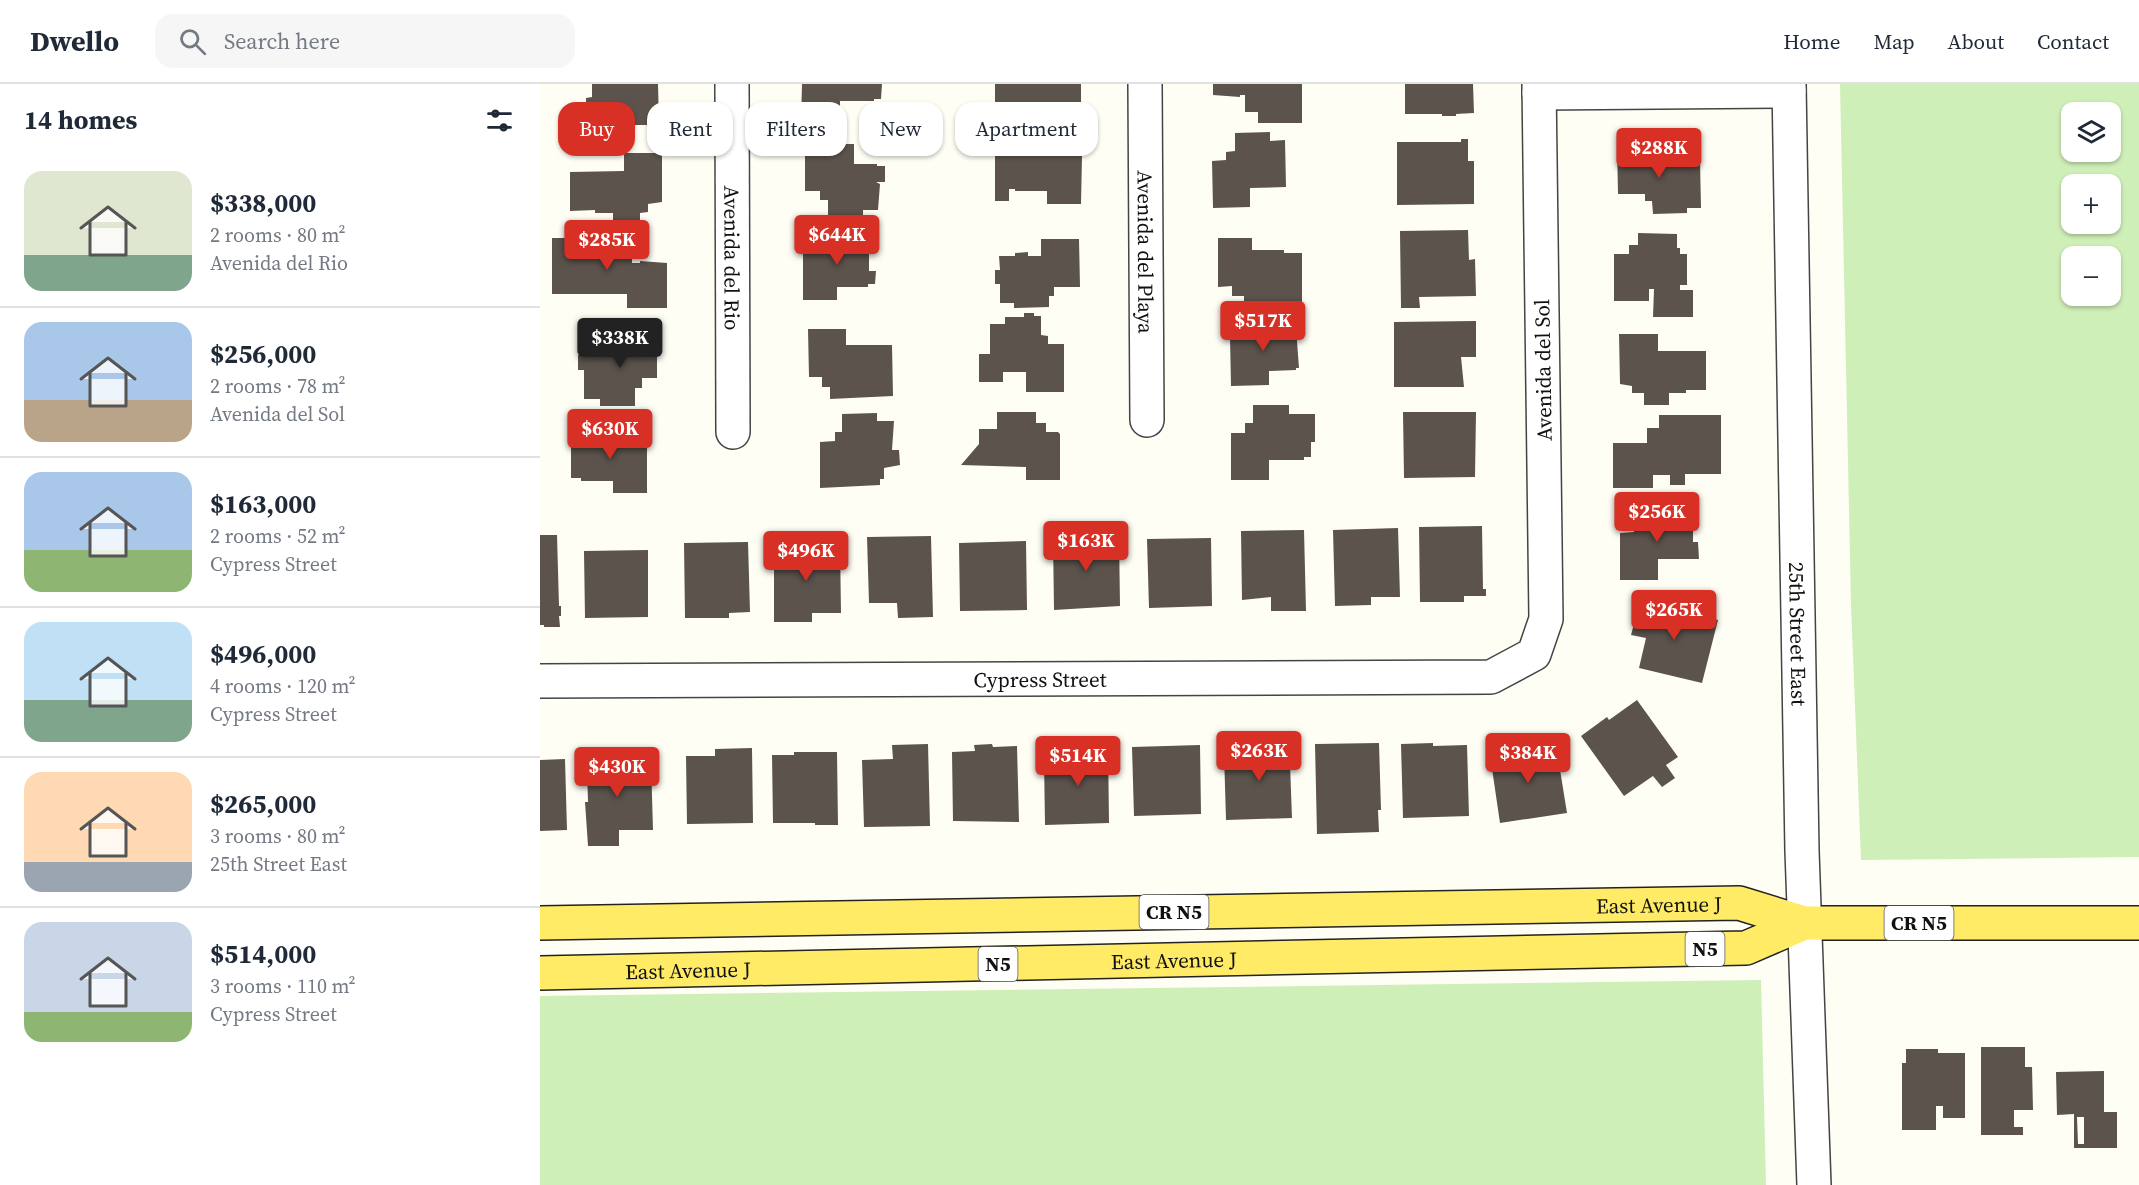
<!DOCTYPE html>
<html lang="en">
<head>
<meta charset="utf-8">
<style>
  :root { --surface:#fff; --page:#f6f6f7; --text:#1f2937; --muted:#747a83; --line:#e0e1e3; --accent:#d93025 }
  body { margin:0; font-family:"Source Serif 4",serif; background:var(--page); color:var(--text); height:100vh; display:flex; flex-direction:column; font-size:22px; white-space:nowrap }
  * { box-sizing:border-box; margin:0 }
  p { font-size:20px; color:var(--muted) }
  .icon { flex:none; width:33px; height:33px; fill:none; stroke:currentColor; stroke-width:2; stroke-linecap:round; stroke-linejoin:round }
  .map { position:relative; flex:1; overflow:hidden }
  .details { display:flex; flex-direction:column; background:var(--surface); width:540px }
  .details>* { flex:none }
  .top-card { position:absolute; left:18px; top:18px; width:570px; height:54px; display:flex; gap:12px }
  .controls { position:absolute; left:1521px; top:18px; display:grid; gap:12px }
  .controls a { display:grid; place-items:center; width:60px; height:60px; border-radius:12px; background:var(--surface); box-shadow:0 2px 4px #0004; font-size:30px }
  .price { position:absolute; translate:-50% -51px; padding:0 14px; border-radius:6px; background:var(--accent); color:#fff; font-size:20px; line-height:39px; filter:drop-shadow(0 2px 3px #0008) }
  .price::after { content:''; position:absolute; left:50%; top:36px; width:18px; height:14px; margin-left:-9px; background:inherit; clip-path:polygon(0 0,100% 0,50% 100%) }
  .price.selected { background:#222; color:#fff }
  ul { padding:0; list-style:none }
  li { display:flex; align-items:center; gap:18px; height:150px; padding:0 24px }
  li+li { border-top:2px solid var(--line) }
  li span { display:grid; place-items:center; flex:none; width:168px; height:120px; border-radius:18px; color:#555 }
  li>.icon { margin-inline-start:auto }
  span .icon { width:72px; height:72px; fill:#fffc; stroke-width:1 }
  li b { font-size:26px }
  h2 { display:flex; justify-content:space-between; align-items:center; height:72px; padding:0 24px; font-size:26px }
  .chip { padding:0 21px; border-radius:18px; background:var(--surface); box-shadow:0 2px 4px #0004; font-size:21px; line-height:54px }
  .chip.selected { background:var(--accent); color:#fff }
  header { display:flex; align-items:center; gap:36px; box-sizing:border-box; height:84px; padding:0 30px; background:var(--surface); border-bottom:2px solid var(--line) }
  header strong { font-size:28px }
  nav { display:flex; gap:33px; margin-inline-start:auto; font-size:21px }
  .search { width:420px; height:54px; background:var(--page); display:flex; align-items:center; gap:15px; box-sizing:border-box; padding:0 21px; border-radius:18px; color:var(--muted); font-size:22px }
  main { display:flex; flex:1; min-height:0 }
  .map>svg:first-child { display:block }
</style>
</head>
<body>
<header>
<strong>Dwello</strong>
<div class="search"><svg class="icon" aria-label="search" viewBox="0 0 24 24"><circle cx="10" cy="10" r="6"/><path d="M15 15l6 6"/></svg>Search here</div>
<nav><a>Home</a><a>Map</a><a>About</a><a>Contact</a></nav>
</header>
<main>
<section class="details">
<h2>14 homes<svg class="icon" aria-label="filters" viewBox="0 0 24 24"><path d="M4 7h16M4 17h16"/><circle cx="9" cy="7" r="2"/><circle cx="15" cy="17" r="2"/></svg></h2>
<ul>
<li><span style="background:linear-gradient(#dfe7d0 70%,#7fa58c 0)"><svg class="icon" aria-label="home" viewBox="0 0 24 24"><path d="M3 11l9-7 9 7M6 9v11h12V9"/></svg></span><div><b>$338,000</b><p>2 rooms · 80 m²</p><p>Avenida del Rio</p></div></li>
<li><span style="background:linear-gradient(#a9c7e8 65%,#b9a48a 0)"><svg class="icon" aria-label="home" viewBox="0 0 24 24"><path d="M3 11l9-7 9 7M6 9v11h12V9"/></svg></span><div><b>$256,000</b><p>2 rooms · 78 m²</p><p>Avenida del Sol</p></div></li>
<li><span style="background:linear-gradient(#a9c7e8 65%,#8fb573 0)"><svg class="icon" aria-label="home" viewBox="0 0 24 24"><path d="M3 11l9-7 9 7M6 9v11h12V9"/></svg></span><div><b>$163,000</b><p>2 rooms · 52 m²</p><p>Cypress Street</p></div></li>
<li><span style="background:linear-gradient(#bfe0f5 65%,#7fa58c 0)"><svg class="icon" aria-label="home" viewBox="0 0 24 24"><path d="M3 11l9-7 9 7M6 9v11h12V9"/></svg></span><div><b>$496,000</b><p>4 rooms · 120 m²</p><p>Cypress Street</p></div></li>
<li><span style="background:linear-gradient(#ffd9b3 75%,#9aa5b1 0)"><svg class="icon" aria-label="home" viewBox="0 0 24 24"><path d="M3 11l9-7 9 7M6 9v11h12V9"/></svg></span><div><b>$265,000</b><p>3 rooms · 80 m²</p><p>25th Street East</p></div></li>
<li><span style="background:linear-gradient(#c9d6e8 75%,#8fb573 0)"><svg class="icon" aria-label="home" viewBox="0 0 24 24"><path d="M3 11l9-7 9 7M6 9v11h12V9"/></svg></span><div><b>$514,000</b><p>3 rooms · 110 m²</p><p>Cypress Street</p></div></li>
</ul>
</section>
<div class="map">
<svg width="1599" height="1101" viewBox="0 0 1599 1101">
  <rect width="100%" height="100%" fill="#fffef5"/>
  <g fill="#cfefb8" fill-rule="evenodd">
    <path d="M 1300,0 L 1599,0 L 1599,773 L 1321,776 L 1311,521 ZM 1532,28 L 1570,28 L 1570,68 L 1532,68 ZM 1532,100 L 1570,100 L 1570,140 L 1532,140 ZM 1532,172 L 1570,172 L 1570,212 L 1532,212 Z"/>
    <path d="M 1221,896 L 1226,1101 L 0,1101 L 0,912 Z"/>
  </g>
  <g fill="#5b534c" fill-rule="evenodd">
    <path d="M 52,0 L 118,0 L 119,41 L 85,41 L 84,29 L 53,30 L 53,27 L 46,27 L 46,14 L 52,13 Z"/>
    <path d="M 262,0 L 342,0 L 341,15 L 334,15 L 334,17 L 300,17 L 300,37 L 261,37 Z"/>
    <path d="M 455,0 L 541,0 L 541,20 L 533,20 L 533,30 L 518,30 L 518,42 L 492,43 L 492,31 L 475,32 L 475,28 L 455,29 Z"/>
    <path d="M 673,0 L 762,0 L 762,39 L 718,39 L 718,28 L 705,28 L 705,11 L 700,11 L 700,13 L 673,11 Z"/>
    <path d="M 865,0 L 933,0 L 934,29 L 916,30 L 916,32 L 902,32 L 902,30 L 865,30 Z"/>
    <path d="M 730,48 L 730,57 L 745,56 L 746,103 L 710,104 L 710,123 L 673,124 L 672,77 L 686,76 L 686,68 L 695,67 L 695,49 Z"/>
    <path d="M 477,52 L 516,52 L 516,63 L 527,63 L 527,72 L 542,72 L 541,120 L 507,120 L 507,107 L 475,107 L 475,105 L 469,105 L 469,117 L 455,117 L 455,69 L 474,70 L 474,67 L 477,67 Z"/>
    <path d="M 921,55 L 928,55 L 928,77 L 934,77 L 934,120 L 857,121 L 857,58 L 921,58 Z"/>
    <path d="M 265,60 L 314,60 L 314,80 L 337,80 L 337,82 L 345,82 L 345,98 L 336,98 L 340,100 L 338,126 L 323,126 L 323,135 L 288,135 L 288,116 L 280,116 L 280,107 L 265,107 Z"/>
    <path d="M 1077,61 L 1118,61 L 1118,77 L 1132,77 L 1132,74 L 1145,74 L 1145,77 L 1160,76 L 1161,124 L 1147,124 L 1147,129 L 1113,130 L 1112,117 L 1105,117 L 1105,110 L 1078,110 Z"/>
    <path d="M 84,69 L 122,69 L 122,118 L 108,120 L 108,128 L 100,129 L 100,141 L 73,141 L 73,129 L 55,129 L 55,126 L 30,127 L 30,88 L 84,87 Z"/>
    <path d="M 928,146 L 929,176 L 935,175 L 936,212 L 879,213 L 880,224 L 861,224 L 860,147 Z"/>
    <path d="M 286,148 L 325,148 L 325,163 L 329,163 L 329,187 L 336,187 L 335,200 L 328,200 L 328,203 L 297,203 L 297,216 L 263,216 L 263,169 L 277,169 L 277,160 L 286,160 Z"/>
    <path d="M 1098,149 L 1137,150 L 1137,164 L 1140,164 L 1140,170 L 1147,170 L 1147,201 L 1140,201 L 1140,206 L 1153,206 L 1153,233 L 1113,233 L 1114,205 L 1109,205 L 1109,217 L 1074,217 L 1074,170 L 1089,170 L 1089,161 L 1098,161 Z"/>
    <path d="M 34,151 L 78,151 L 78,163 L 92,163 L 92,179 L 100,179 L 100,177 L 127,179 L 127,224 L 87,224 L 87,210 L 12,210 L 12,154 L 34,154 Z"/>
    <path d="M 678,154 L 712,154 L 712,166 L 744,166 L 744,169 L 762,169 L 762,222 L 704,222 L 704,212 L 692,212 L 692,202 L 678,203 Z"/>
    <path d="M 501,155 L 539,155 L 540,203 L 514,203 L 514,212 L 509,212 L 509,223 L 474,224 L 474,219 L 460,219 L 460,200 L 455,200 L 455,186 L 460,186 L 459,172 L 475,172 L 475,169 L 488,168 L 488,172 L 501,172 Z"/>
    <path d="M 484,229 L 494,229 L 494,232 L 501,232 L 501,251 L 508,252 L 508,260 L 524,260 L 524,308 L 486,308 L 486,288 L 463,288 L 463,298 L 439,298 L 439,270 L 450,270 L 450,240 L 465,240 L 465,233 L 484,233 Z"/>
    <path d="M 738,231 L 738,244 L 756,244 L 759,284 L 756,284 L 756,286 L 729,287 L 729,301 L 691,302 L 690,253 L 703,253 L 703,244 L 713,244 L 713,232 Z"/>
    <path d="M 936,237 L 936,273 L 921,273 L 924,303 L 854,303 L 854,238 Z"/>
    <path d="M 268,245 L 306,245 L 306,261 L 352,261 L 353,312 L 290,315 L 290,303 L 282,303 L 282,293 L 269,293 Z"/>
    <path d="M 79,248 L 117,248 L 117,294 L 102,294 L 102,304 L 95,304 L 95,322 L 60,322 L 60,315 L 44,315 L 44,286 L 38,286 L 38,271 L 45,271 L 45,268 L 79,268 Z"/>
    <path d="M 1079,250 L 1118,250 L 1118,267 L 1166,267 L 1166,306 L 1146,306 L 1146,309 L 1129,309 L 1129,321 L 1104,321 L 1104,309 L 1092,309 L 1092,302 L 1080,300 Z"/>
    <path d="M 713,321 L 749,321 L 749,330 L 775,330 L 775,358 L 771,358 L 771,373 L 764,373 L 764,376 L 729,376 L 729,396 L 691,396 L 691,349 L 705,349 L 705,339 L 713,339 Z"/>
    <path d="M 457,328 L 496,328 L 496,339 L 506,339 L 506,348 L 518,348 L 520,350 L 520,396 L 486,396 L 486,383 L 421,381 L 439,360 L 439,345 L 457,345 Z"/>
    <path d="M 863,328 L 936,328 L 935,393 L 864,394 Z"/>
    <path d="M 337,329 L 337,337 L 354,337 L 352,366 L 359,366 L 360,381 L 344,384 L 344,395 L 340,395 L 340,401 L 280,404 L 280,358 L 295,357 L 295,348 L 302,348 L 302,330 Z"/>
    <path d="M 1119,331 L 1181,331 L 1181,390 L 1145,390 L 1145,401 L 1130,401 L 1130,391 L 1113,391 L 1113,404 L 1073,404 L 1073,359 L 1107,359 L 1107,344 L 1119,344 Z"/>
    <path d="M 44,342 L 82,342 L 82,354 L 92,354 L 92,362 L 107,362 L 107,409 L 73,409 L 73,397 L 41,397 L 41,394 L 31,394 L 31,359 L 44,359 Z"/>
    <path d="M 1103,422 L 1138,422 L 1138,430 L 1153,430 L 1153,458 L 1158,458 L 1159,475 L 1118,475 L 1118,496 L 1080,496 L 1080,449 L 1094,448 L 1094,440 L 1103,440 Z"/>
    <path d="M 942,442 L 943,505 L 946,505 L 946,512 L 924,512 L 924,518 L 880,518 L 879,443 Z"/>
    <path d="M 858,444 L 860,513 L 831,513 L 831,521 L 795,522 L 793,446 Z"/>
    <path d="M 764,446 L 766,527 L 731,527 L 731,513 L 702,516 L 701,447 Z"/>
    <path d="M 0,451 L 17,451 L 19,522 L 21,522 L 21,532 L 19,532 L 20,543 L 4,543 L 4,541 L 0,541 Z"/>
    <path d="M 391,452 L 393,533 L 358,534 L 357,519 L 329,519 L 327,453 Z"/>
    <path d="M 579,452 L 580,522 L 514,526 L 513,453 Z"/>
    <path d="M 671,454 L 672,522 L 609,524 L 607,455 Z"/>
    <path d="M 486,457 L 487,526 L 420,527 L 419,459 Z"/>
    <path d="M 208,458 L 210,528 L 189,529 L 189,534 L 145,534 L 144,459 Z"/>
    <path d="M 234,462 L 300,462 L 301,529 L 272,529 L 272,538 L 234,538 Z"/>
    <path d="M 108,466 L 108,533 L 45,534 L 44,467 Z"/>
    <path d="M 1100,517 L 1178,536 L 1162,599 L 1099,584 L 1106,554 L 1091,551 Z"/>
    <path d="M 1097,616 L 1138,673 L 1126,681 L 1135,694 L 1122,703 L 1113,692 L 1084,712 L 1041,652 L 1067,633 L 1069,636 Z"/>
    <path d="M 749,653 L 752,734 L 686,736 L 684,669 L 715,668 L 715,654 Z"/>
    <path d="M 533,659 L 568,659 L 569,739 L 505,741 L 504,675 L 534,674 Z"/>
    <path d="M 839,659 L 841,726 L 838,726 L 839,748 L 777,750 L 775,660 Z"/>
    <path d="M 893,659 L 893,662 L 927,661 L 929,732 L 863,734 L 861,660 Z"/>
    <path d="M 388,660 L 390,742 L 324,743 L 322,676 L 353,675 L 352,661 Z"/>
    <path d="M 452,660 L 453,663 L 477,662 L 479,738 L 413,737 L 412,668 L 435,667 L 434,661 Z"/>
    <path d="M 660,661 L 661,730 L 594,732 L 592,663 Z"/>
    <path d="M 1016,661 L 1027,729 L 960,739 L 950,671 Z"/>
    <path d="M 212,664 L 213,739 L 147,740 L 146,672 L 175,672 L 175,665 Z"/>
    <path d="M 82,667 L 82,682 L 93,681 L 93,679 L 111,678 L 113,746 L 79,746 L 79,762 L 48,762 L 45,718 L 48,718 L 47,686 L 44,686 L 46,668 Z"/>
    <path d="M 254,668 L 297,668 L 298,741 L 275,741 L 275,739 L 233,739 L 232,671 L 254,671 Z"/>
    <path d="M 25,675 L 27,746 L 0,747 L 0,676 Z"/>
    <path d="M 1441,963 L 1485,963 L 1485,983 L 1492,983 L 1493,1026 L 1474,1026 L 1474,1043 L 1483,1043 L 1483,1051 L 1441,1051 Z"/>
    <path d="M 1366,965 L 1398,965 L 1398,969 L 1425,969 L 1425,1034 L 1403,1034 L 1403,1022 L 1396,1022 L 1396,1046 L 1362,1046 L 1362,979 L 1366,979 Z"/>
    <path d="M 1564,987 L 1564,1028 L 1577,1028 L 1577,1064 L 1534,1064 L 1534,1030 L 1517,1031 L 1516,988 ZM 1537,1033 L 1544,1033 L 1544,1060 L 1538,1060 Z"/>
  </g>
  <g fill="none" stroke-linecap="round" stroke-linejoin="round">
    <defs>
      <g id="minor">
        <path id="s1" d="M 192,0 L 193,348"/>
        <path id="s2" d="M 605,0 L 607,336"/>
        <path id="s3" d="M 1249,0 L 1262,767 L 1274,1101"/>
        <path d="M 999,9 L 1249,7"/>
        <path id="s4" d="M 0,597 L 951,593 L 994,570 L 1006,535 L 999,0"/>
      </g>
      <g id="major">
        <path id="s5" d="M 0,839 L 1199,819 L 1264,839 L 1599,839"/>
        <path id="s6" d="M 0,889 L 1206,864 L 1264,839"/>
      </g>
    </defs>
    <use href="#minor" stroke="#444" stroke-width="36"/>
    <use href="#major" stroke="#222" stroke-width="36"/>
    <use href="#minor" stroke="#fff" stroke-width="33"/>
    <use href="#major" stroke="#ffeb65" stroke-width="33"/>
  </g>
  <g text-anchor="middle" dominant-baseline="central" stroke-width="6" stroke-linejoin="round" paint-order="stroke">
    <g fill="#fff" stroke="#585858" stroke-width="1.5">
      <rect x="599.5" y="811" width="69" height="34" rx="4.5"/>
      <rect x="1344.5" y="822" width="69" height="34" rx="4.5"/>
      <rect x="1145.5" y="848" width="39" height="34" rx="4.5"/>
      <rect x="438.5" y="863" width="39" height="34" rx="4.5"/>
    </g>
    <g font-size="20" font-weight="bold" fill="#111">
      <text x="634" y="828">CR N5</text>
      <text x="1379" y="839">CR N5</text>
      <text x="1165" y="865">N5</text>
      <text x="458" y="880">N5</text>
    </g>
    <g font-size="21" fill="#111" stroke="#fff">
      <text stroke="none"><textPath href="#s2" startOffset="168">Avenida del Playa</textPath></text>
      <text stroke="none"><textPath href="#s1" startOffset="174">Avenida del Rio</textPath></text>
      <text transform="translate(1003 286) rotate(-91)">Avenida del Sol</text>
      <text stroke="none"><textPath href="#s3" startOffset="550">25th Street East</textPath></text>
      <text stroke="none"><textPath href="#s4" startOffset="500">Cypress Street</textPath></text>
      <text stroke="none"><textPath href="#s5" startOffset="1119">East Avenue J</textPath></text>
      <text stroke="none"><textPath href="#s6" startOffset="634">East Avenue J</textPath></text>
      <text stroke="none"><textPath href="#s6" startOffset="148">East Avenue J</textPath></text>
    </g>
  </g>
</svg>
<div class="controls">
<a><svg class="icon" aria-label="layers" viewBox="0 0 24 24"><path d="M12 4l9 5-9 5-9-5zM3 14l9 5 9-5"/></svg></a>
<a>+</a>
<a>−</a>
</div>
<b class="price" style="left:1119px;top:95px">$288K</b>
<b class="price" style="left:297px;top:182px">$644K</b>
<b class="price" style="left:67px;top:187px">$285K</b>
<b class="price" style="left:723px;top:268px">$517K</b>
<b class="price selected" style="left:80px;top:285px">$338K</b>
<b class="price" style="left:70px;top:376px">$630K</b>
<b class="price" style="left:1117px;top:459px">$256K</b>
<b class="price" style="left:546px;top:488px">$163K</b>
<b class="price" style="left:266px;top:498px">$496K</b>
<b class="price" style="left:1134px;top:557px">$265K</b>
<b class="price" style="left:719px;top:698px">$263K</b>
<b class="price" style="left:988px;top:700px">$384K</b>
<b class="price" style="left:538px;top:703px">$514K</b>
<b class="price" style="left:77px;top:714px">$430K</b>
<div class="top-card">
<a class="chip selected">Buy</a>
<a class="chip">Rent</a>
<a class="chip">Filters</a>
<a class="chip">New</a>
<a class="chip">Apartment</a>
</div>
</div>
</main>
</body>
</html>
